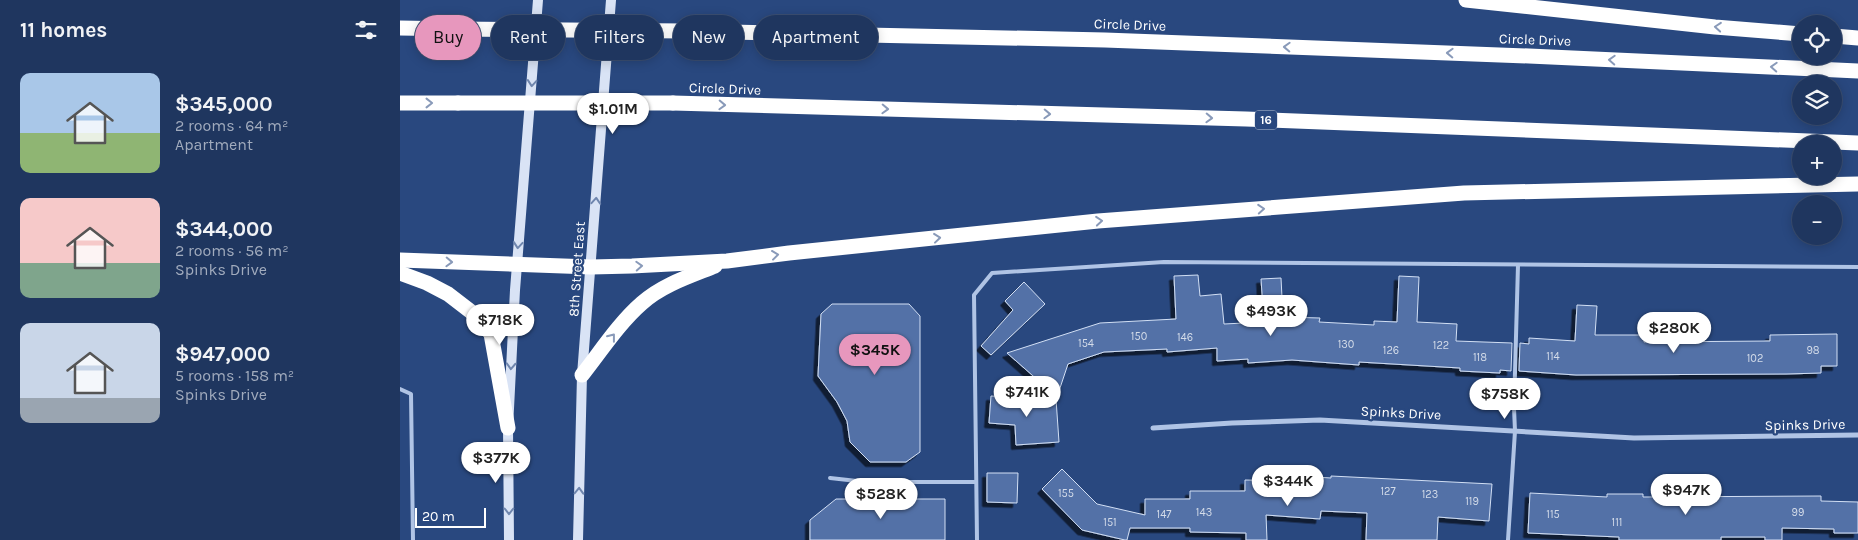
<!DOCTYPE html>
<html lang="en">
<head>
<meta charset="utf-8">
<style>
  :root { --surface:#1f365f; --page:#2c4168; --text:#f1f3f6; --muted:#a1abbd; --line:#3c5074; --accent:#e797bd }
  body { margin:0; font-family:Karla,sans-serif; background:var(--page); color:var(--text); height:100vh; display:flex; flex-direction:column; font-size:19px; white-space:nowrap }
  * { box-sizing:border-box; margin:0 }
  p { font-size:16px; color:var(--muted) }
  .icon { flex:none; width:28px; height:28px; fill:none; stroke:currentColor; stroke-width:2; stroke-linecap:round; stroke-linejoin:round }
  .map { position:relative; flex:1; overflow:hidden }
  .panel { display:flex; flex-direction:column; background:var(--surface); width:400px }
  .panel>* { flex:none }
  .guide { position:absolute; left:15px; top:15px; width:475px; height:45px; display:flex; gap:10px }
  .fabs { position:absolute; left:1392px; top:15px; display:grid; gap:10px }
  .fabs a { display:grid; place-items:center; width:50px; height:50px; border-radius:50%; background:var(--surface); box-shadow:0 2px 12px #0003,0 0 0 1px var(--line); font-size:25px }
  .scale { position:absolute; left:15px; bottom:12px; width:71px; box-sizing:border-box; padding-left:5px; border:2px solid #fff; border-top:0; font-size:14px; line-height:18px; white-space:nowrap; color:#fff; -webkit-text-stroke:4px #29487f; paint-order:stroke }
  .price { position:absolute; translate:-50% -42px; padding:0 11px; border-radius:18px; background:#fff; color:#222; font-size:16px; line-height:32px; filter:drop-shadow(0 1px 2px #0008) }
  .price::after { content:''; position:absolute; left:50%; top:30px; width:15px; height:11px; margin-left:-8px; background:inherit; clip-path:polygon(0 0,100% 0,50% 100%) }
  .price.current { background:var(--accent); color:#111 }
  ul { padding:0; list-style:none }
  li { display:flex; align-items:center; gap:15px; height:125px; padding:0 20px }
  li span { display:grid; place-items:center; flex:none; width:140px; height:100px; border-radius:10px; color:#555 }
  li>.icon { margin-inline-start:auto }
  span .icon { width:60px; height:60px; fill:#fffc; stroke-width:1 }
  li b { font-size:21px }
  h2 { display:flex; justify-content:space-between; align-items:center; height:60px; padding:0 20px; font-size:21px }
  .pill { padding:0 18px; border-radius:22px; background:var(--surface); box-shadow:0 2px 12px #0003,0 0 0 1px var(--line); font-size:18px; line-height:45px }
  .pill.current { background:var(--accent); color:#111 }
  main { display:flex; flex:1; min-height:0 }
  .map>svg:first-child { display:block }
</style>
</head>
<body>
<main>
<section class="panel">
<h2>11 homes<svg class="icon" aria-label="filters" viewBox="0 0 24 24"><path d="M4 7h16M4 17h16"/><circle cx="9" cy="7" r="2"/><circle cx="15" cy="17" r="2"/></svg></h2>
<ul>
<li><span style="background:linear-gradient(#a9c7e8 60%,#8fb573 0)"><svg class="icon" aria-label="home" viewBox="0 0 24 24"><path d="M3 11l9-7 9 7M6 9v11h12V9"/></svg></span><div><b>$345,000</b><p>2 rooms · 64 m²</p><p>Apartment</p></div></li>
<li><span style="background:linear-gradient(#f6c9c9 65%,#7fa58c 0)"><svg class="icon" aria-label="home" viewBox="0 0 24 24"><path d="M3 11l9-7 9 7M6 9v11h12V9"/></svg></span><div><b>$344,000</b><p>2 rooms · 56 m²</p><p>Spinks Drive</p></div></li>
<li><span style="background:linear-gradient(#c9d6e8 75%,#9aa5b1 0)"><svg class="icon" aria-label="home" viewBox="0 0 24 24"><path d="M3 11l9-7 9 7M6 9v11h12V9"/></svg></span><div><b>$947,000</b><p>5 rooms · 158 m²</p><p>Spinks Drive</p></div></li>
</ul>
</section>
<div class="map">
<svg width="1458" height="540" viewBox="0 0 1458 540">
  <defs>
    <filter id="shadow"><feDropShadow dx="-4.5" dy="4.5" stdDeviation="0" flood-color="#0009"/></filter>
  </defs>
  <rect width="100%" height="100%" fill="#29487f"/>
  <g fill="#5271a7" stroke="#d2dff4" filter="url(#shadow)">
    <path d="M 798,275 L 800,296 L 821,294 L 824,324 L 864,322 L 861,279 L 881,278 L 883,317 L 920,318 L 919,322 L 974,325 L 974,321 L 997,322 L 999,276 L 1019,277 L 1017,322 L 1057,324 L 1056,341 L 1112,343 L 1111,371 L 1100,370 L 1100,373 L 1060,371 L 1060,368 L 959,362 L 959,365 L 892,360 L 848,363 L 848,359 L 817,361 L 817,348 L 767,352 L 767,349 L 704,352 L 668,364 L 657,397 L 607,353 L 700,323 L 776,319 L 774,276 Z"/>
    <path d="M 624,282 L 645,304 L 591,355 L 581,346 L 613,310 L 605,301 Z"/>
    <path d="M 432,304 L 509,304 L 520,316 L 520,452 L 506,462 L 470,462 L 450,442 L 447,421 L 437,402 L 418,376 L 421,314 Z"/>
    <path d="M 1177,305 L 1197,306 L 1195,335 L 1245,335 L 1244,342 L 1370,341 L 1370,335 L 1437,334 L 1437,366 L 1421,366 L 1421,373 L 1386,374 L 1176,375 L 1119,371 L 1120,343 L 1129,344 L 1129,338 L 1175,341 Z"/>
    <path d="M 591,396 L 656,399 L 659,442 L 616,445 L 615,425 L 589,423 Z"/>
    <path d="M 662,469 L 697,504 L 745,515 L 745,499 L 790,499 L 790,491 L 845,491 L 845,480 L 899,481 L 899,476 L 931,478 L 931,476 L 1092,484 L 1089,521 L 1038,517 L 1037,540 L 966,540 L 967,513 L 921,511 L 920,519 L 866,515 L 867,540 L 846,540 L 846,533 L 790,532 L 790,528 L 730,528 L 727,540 L 725,540 L 682,530 L 642,489 Z"/>
    <path d="M 587,473 L 618,473 L 617,503 L 587,502 Z"/>
    <path d="M 1130,493 L 1207,497 L 1207,494 L 1243,494 L 1243,497 L 1421,496 L 1421,501 L 1458,502 L 1458,533 L 1434,533 L 1434,529 L 1382,528 L 1382,540 L 1365,540 L 1365,537 L 1321,537 L 1321,540 L 1219,540 L 1219,537 L 1128,533 Z"/>
    <path d="M 436,499 L 545,499 L 545,540 L 410,540 L 410,520 Z"/>
  </g>
  <g fill="none" stroke-linecap="round" stroke-linejoin="round">
    <g stroke="#b0c4e5" stroke-width="4">
      <path d="M 0,389 L 11,394 L 13,540"/>
      <path d="M 430,478 L 466,482 L 576,482"/>
      <path d="M 577,540 L 574,295 L 592,273 L 764,262 L 1458,267"/>
      <path d="M 1108,540 L 1115,431 L 1114,408 L 1118,265"/>
    </g>
    <path stroke="#b0c4e5" stroke-width="5" d="M 753,428 L 832,423 L 920,420 L 1234,438 L 1458,435"/>
    <g stroke="#d9e3f5" stroke-width="10">
      <path d="M 109,540 L 108,428 L 115,290 L 138,0"/>
      <path d="M 178,540 L 182,375 L 211,0"/>
    </g>
    <g stroke="#fff" stroke-width="15">
      <path d="M 1066,0 L 1315,27 L 1401,34"/>
      <path d="M 0,28 L 56,29"/>
      <path d="M 285,31 L 705,40 L 1129,56 L 1458,71"/>
      <path d="M 1434,36 L 1458,38"/>
      <path d="M 0,103 L 58,103"/>
      <path d="M 273,103 L 846,119 L 1458,143"/>
      <path d="M 0,260 L 191,267 L 232,266 L 327,261 L 389,253 L 698,221 L 1064,193 L 1458,184"/>
      <path d="M 0,273 L 27,283 L 48,294 L 74,314 L 91,334 L 108,428"/>
      <path d="M 182,375 C 201,351 219,323 242,303 C 262,285 290,276 315,266"/>
    </g>
    <g stroke="#fff" stroke-width="15">
      <path d="M 56,29 L 285,31"/>
      <path d="M 58,103 L 273,103"/>
    </g>
  </g>
  <defs><path id="oneway-chevron" d="M-2-3.5L2.5 0L-2 3.5" fill="none" stroke-width="1.6" stroke-linecap="round" stroke-linejoin="round" transform="scale(1.25)"/></defs>
  <g stroke="#899ab9">
    <use href="#oneway-chevron" transform="translate(1318 27) rotate(-175)"/>
    <use href="#oneway-chevron" transform="translate(887 47) rotate(-178)"/>
    <use href="#oneway-chevron" transform="translate(1050 53) rotate(-178)"/>
    <use href="#oneway-chevron" transform="translate(1212 60) rotate(-177)"/>
    <use href="#oneway-chevron" transform="translate(1374 67) rotate(-177)"/>
    <use href="#oneway-chevron" transform="translate(29 103)"/>
    <use href="#oneway-chevron" transform="translate(322 105) rotate(2)"/>
    <use href="#oneway-chevron" transform="translate(485 109) rotate(2)"/>
    <use href="#oneway-chevron" transform="translate(647 114) rotate(2)"/>
    <use href="#oneway-chevron" transform="translate(809 118) rotate(2)"/>
    <use href="#oneway-chevron" transform="translate(861 209) rotate(-4)"/>
    <use href="#oneway-chevron" transform="translate(699 221) rotate(-5)"/>
    <use href="#oneway-chevron" transform="translate(537 238) rotate(-6)"/>
    <use href="#oneway-chevron" transform="translate(375 255) rotate(-7)"/>
    <use href="#oneway-chevron" transform="translate(49 262) rotate(2)"/>
    <use href="#oneway-chevron" transform="translate(239 266) rotate(-3)"/>
    <use href="#oneway-chevron" transform="translate(212 337) rotate(-52)"/>
  </g>
  <g stroke="#6f86ae">
    <use href="#oneway-chevron" transform="translate(132 83) rotate(95)"/>
    <use href="#oneway-chevron" transform="translate(196 201) rotate(-86)"/>
    <use href="#oneway-chevron" transform="translate(118 245) rotate(95)"/>
    <use href="#oneway-chevron" transform="translate(111 366) rotate(93)"/>
    <use href="#oneway-chevron" transform="translate(179 491) rotate(-88)"/>
    <use href="#oneway-chevron" transform="translate(109 511) rotate(90)"/>
  </g>
  <g text-anchor="middle" dominant-baseline="central" stroke-width="4.5" stroke-linejoin="round" paint-order="stroke">
    <g font-size="11" fill="#d4dce9">
      <text x="739" y="336">150</text>
      <text x="785" y="337">146</text>
      <text x="686" y="343">154</text>
      <text x="946" y="344">130</text>
      <text x="1041" y="345">122</text>
      <text x="991" y="350">126</text>
      <text x="1413" y="350">98</text>
      <text x="1153" y="356">114</text>
      <text x="1080" y="357">118</text>
      <text x="1355" y="358">102</text>
      <text x="988" y="491">127</text>
      <text x="666" y="493">155</text>
      <text x="1030" y="494">123</text>
      <text x="1072" y="501">119</text>
      <text x="804" y="512">143</text>
      <text x="1398" y="512">99</text>
      <text x="764" y="514">147</text>
      <text x="1153" y="514">115</text>
      <text x="710" y="522">151</text>
      <text x="1217" y="522">111</text>
    </g>
    <rect fill="#29487f" stroke="#bfc8d9" stroke-width="1" x="855" y="110.5" width="22" height="19" rx="4"/>
    <g font-size="12" font-weight="bold" fill="#fff">
      <text x="866" y="120">16</text>
    </g>
    <g font-size="14" fill="#fff" stroke="#29487f">
      <text transform="translate(730 25) rotate(2)">Circle Drive</text>
      <text transform="translate(1135 40) rotate(2)">Circle Drive</text>
      <text transform="translate(325 89) rotate(2)">Circle Drive</text>
      <text transform="translate(177 269) rotate(-86)">8th Street East</text>
      <text transform="translate(1001 413) rotate(3)">Spinks Drive</text>
      <text transform="translate(1405 425) rotate(-1)">Spinks Drive</text>
    </g>
  </g>
</svg>
<div class="fabs">
<a><svg class="icon" aria-label="locate" viewBox="0 0 24 24"><circle cx="12" cy="12" r="6"/><path d="M12 2v4M12 18v4M2 12h4M18 12h4"/></svg></a>
<a><svg class="icon" aria-label="layers" viewBox="0 0 24 24"><path d="M12 4l9 5-9 5-9-5zM3 14l9 5 9-5"/></svg></a>
<a>+</a>
<a>−</a>
</div>
<div class="scale">20 m</div>
<b class="price" style="left:213px;top:135px">$1.01M</b>
<b class="price" style="left:871px;top:337px">$493K</b>
<b class="price" style="left:100px;top:346px">$718K</b>
<b class="price" style="left:1274px;top:354px">$280K</b>
<b class="price current" style="left:475px;top:376px">$345K</b>
<b class="price" style="left:627px;top:418px">$741K</b>
<b class="price" style="left:1105px;top:420px">$758K</b>
<b class="price" style="left:96px;top:484px">$377K</b>
<b class="price" style="left:888px;top:507px">$344K</b>
<b class="price" style="left:1286px;top:516px">$947K</b>
<b class="price" style="left:481px;top:520px">$528K</b>
<div class="guide">
<a class="pill current">Buy</a>
<a class="pill">Rent</a>
<a class="pill">Filters</a>
<a class="pill">New</a>
<a class="pill">Apartment</a>
</div>
</div>
</main>
</body>
</html>
